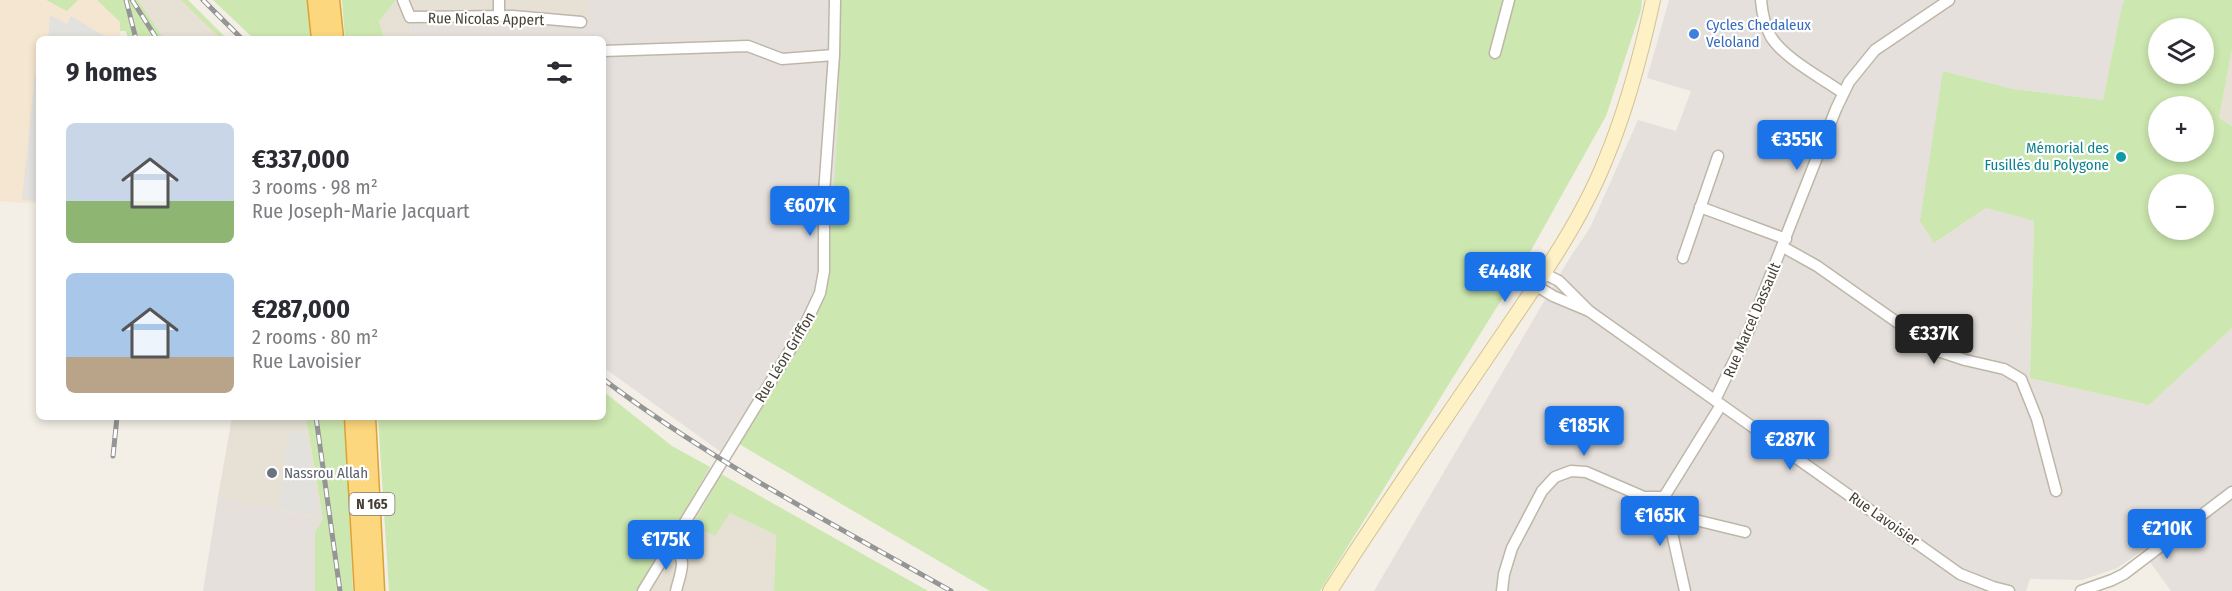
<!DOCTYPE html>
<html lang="en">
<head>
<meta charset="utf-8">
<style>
  :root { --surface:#fff; --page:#f7f7f7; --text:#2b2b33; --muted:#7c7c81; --accent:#1a73e8 }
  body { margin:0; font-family:"Fira Sans Condensed",sans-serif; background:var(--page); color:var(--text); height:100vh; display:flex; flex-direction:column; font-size:22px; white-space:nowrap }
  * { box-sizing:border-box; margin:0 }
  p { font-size:20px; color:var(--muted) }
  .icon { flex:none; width:33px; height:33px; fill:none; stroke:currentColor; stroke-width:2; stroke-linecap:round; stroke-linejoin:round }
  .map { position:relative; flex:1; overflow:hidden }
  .side { position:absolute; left:36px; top:36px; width:570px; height:384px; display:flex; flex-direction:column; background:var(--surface); border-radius:9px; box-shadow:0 3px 9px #0003 }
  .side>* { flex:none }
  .buttons { position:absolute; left:2148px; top:18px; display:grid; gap:12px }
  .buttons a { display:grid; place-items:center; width:66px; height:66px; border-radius:50%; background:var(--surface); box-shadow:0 3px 9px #0003; font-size:30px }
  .price { position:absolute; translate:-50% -51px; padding:0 14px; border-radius:6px; background:var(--accent); color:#fff; font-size:20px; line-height:39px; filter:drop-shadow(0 2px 3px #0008) }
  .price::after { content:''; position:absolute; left:50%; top:36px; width:18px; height:14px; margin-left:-9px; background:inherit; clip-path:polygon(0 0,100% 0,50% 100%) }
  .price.selected { background:#222; color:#fff }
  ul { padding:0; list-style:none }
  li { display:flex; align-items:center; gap:18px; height:150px; padding:0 30px }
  li span { display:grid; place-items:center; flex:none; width:168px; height:120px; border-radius:9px; color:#555 }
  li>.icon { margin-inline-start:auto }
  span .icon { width:72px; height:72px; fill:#fffc; stroke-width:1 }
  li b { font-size:26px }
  h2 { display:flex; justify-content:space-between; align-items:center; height:72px; padding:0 30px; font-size:26px }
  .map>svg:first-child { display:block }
</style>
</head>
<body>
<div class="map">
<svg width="2232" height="591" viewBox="0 0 2232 591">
  <rect width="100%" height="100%" fill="#f3efe6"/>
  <g fill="#e6e1d4">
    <path d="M 138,0 L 181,0 L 221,39 L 164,39 Z"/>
    <path d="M 396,0 L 588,0 L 588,23 L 584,27 L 506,19 L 410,22 L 411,39 L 384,39 L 379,21 Z"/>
    <path d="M 2232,49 L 2232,126 L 2219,118 Z"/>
    <path d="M 232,417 L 306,417 L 323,519 L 218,497 Z"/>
    <path d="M 710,467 L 721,474 L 693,525 L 729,512 L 776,535 L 774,591 L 637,591 L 651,570 Z"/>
  </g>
  <path fill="#f5e6d1" d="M 0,0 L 46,0 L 67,10 L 78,0 L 97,0 L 120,22 L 120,39 L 39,39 L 39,204 L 0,201 Z"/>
  <g fill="#e5e0db">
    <path d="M 588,0 L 839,0 L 839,105 L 827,291 L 729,458 L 603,367 L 603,39 L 411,39 L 410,22 L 506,19 L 584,27 L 588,23 Z"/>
    <path d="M 1669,0 L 2125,0 L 2122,5 L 2103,100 L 2013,89 L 1943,71 L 1934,243 L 1986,208 L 2034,221 L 2030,378 L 2149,405 L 2232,328 L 2232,591 L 2171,591 L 2142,551 L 2117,568 L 2082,580 L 2030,579 L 2026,591 L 1374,591 L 1569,259 L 1590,228 L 1638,120 L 1676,131 L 1691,91 L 1647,78 Z"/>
    <path d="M 218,497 L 323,519 L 315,532 L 315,591 L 203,591 Z"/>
  </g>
  <g fill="#cce7af" fill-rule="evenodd">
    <path d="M 46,0 L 78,0 L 67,11 Z"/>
    <path d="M 97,0 L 138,0 L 164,39 L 128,39 L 126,31 L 120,31 L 120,22 Z"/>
    <path d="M 181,0 L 188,0 L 227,39 L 221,39 Z"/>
    <path d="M 213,0 L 309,0 L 312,39 L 254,39 Z"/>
    <path d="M 342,0 L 396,0 L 379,21 L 384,39 L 345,39 Z"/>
    <path d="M 839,0 L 1642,0 L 1641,10 L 1606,116 L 1520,270 L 1320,591 L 990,591 L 739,444 L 827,291 L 839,105 Z"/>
    <path d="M 2125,0 L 2232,0 L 2232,49 L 2219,118 L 2232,126 L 2232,328 L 2149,405 L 2030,378 L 2034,221 L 1986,208 L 1934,243 L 1920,221 L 1943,71 L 2013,89 L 2103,100 L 2122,5 ZM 2158,28 L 2204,28 L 2204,74 L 2158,74 ZM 2158,106 L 2204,106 L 2204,152 L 2158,152 ZM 2158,184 L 2204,184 L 2204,230 L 2158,230 Z"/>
    <path d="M 603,391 L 672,446 L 710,467 L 651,570 L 637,591 L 389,591 L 378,417 L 603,417 Z"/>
    <path d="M 306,417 L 345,417 L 353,591 L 315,591 L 315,532 L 323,519 Z"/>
    <path d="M 721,474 L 928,591 L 774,591 L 776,535 L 730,513 L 715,536 L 693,525 Z"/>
  </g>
  <g fill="#e3e1de">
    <path d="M 50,15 L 67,24 L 71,16 L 109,39 L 48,39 Z"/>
    <path d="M 39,73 L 39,201 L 22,200 L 35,74 Z"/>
    <path d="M 288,432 L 306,434 L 319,515 L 278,508 L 282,481 L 286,482 L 288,466 L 284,464 Z"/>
  </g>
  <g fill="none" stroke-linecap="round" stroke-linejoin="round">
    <defs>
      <g id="minor">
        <path d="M 403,0 L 410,17 L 513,16 L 581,22"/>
        <path d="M 1761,0 C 1762,12 1765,26 1771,37 C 1785,59 1822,78 1843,93"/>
        <path d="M 499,16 L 499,0"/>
        <path d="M 603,51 L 748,46 L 782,59 L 834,55"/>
        <path d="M 1495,53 L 1509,0"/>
        <path d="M 1700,207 L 1786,239"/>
        <path d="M 1783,247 L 1817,266 L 1938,351 L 1965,360 L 2004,369 L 2021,379 L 2037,419 L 2056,491"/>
        <path d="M 1683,258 L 1718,156"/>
        <path d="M 1535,285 L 1553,296 L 1589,311 L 1559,281 L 1543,273"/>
        <path d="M 1589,311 L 1960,574 L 1993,587 L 2009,591"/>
        <path d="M 1715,400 L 1749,330 L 1836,109 L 1849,82 L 1875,50 L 1949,0"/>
        <path d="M 1664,497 L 1685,591"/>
        <path d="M 1665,499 L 1679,516 L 1745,532"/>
        <path d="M 672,546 C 689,559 680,573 676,591"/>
        <path d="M 643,591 L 803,329 L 820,293 L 824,271 L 824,193 L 834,55 L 835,0"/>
        <path d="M 1502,591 L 1504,574 L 1512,548 L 1542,491 L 1555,477 L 1571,471 L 1586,472 L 1644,497 L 1664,497 L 1721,405"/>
        <path d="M 2081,591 L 2112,580 L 2124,574 L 2232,492"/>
      </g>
      <path id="secondary" d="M 1330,591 C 1384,506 1442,424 1498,341 C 1536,285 1580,224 1605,161 C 1627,109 1641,55 1653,0"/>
      <g id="trunk">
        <path d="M 316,0 L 320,39"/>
        <path d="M 331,0 L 335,39"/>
        <path d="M 353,417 L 363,591"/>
        <path d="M 367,417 L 376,591"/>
      </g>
    </defs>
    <use href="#minor" stroke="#beb7a8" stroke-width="13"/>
    <use href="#secondary" stroke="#d2c396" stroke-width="16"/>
    <use href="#trunk" stroke="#dba237" stroke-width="19"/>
    <use href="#minor" stroke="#fff" stroke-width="10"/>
    <use href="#secondary" stroke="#fef1c5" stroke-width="14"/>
    <use href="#trunk" stroke="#fcd77e" stroke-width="16"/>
    <defs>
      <g id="rail">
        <path d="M 126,0 L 136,39"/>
        <path d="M 132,0 L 157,39"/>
        <path d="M 203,0 L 242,39"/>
        <path d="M 603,379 C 711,461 833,524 951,591"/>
        <path d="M 316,417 L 340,591"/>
        <path d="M 113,456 L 117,417"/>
      </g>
    </defs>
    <use href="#rail" stroke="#959595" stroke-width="5"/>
    <use href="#rail" stroke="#fff" stroke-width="3" stroke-dasharray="9" stroke-linecap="butt"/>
  </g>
  <circle fill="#3f7fe0" stroke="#fff" stroke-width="2" cx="1694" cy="34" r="6"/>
  <circle fill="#0f9aa8" stroke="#fff" stroke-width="2" cx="2121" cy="157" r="6"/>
  <circle fill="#6b7280" stroke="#fff" stroke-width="2" cx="272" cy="473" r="6"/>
  <g text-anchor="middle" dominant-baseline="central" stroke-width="4.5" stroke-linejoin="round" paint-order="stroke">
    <rect fill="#fff" stroke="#7d7972" stroke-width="1.5" x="349.5" y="493" width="45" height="22" rx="4.5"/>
    <g font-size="14" font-weight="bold" fill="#453f35">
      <text x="372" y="504">N 165</text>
    </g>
    <g font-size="15" fill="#453f35" stroke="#fff">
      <text transform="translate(486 19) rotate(1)">Rue Nicolas Appert</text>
      <text transform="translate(1752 320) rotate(-67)">Rue Marcel Dassault</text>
      <text transform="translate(785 357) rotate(-59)">Rue Léon Griffon</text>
      <text transform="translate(1884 519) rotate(35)">Rue Lavoisier</text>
    </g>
    <g font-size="15" fill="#366cbe" stroke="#fff" text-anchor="start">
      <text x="1706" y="25">Cycles Chedaleux<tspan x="1706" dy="17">Veloland</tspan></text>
    </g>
    <g font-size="15" fill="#0d838f" stroke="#fff" text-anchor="end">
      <text x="2109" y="148">Mémorial des<tspan x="2109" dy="17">Fusillés du Polygone</tspan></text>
    </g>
    <g font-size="15" fill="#5b616d" stroke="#fff" text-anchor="start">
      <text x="284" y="473">Nassrou Allah</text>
    </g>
  </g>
</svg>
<div class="buttons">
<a><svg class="icon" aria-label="layers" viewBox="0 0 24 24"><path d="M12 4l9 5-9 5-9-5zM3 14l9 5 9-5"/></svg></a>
<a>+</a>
<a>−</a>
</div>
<b class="price" style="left:1797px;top:171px">€355K</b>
<b class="price" style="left:810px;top:237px">€607K</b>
<b class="price" style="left:1505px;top:303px">€448K</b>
<b class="price selected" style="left:1934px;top:365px">€337K</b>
<b class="price" style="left:1584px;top:457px">€185K</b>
<b class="price" style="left:1790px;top:471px">€287K</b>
<b class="price" style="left:1660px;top:547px">€165K</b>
<b class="price" style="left:2167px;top:560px">€210K</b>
<b class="price" style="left:666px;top:571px">€175K</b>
<section class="side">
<h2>9 homes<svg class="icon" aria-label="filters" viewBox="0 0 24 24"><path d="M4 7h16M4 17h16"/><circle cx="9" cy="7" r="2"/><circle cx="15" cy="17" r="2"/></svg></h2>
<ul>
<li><span style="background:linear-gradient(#c9d6e8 65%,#8fb573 0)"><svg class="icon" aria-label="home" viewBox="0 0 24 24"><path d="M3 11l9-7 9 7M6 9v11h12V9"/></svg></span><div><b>€337,000</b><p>3 rooms · 98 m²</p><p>Rue Joseph-Marie Jacquart</p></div></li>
<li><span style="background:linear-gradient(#a9c7e8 70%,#b9a48a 0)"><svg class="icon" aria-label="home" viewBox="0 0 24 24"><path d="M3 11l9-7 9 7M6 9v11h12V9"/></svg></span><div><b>€287,000</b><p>2 rooms · 80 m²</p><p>Rue Lavoisier</p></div></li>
</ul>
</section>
</div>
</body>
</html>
